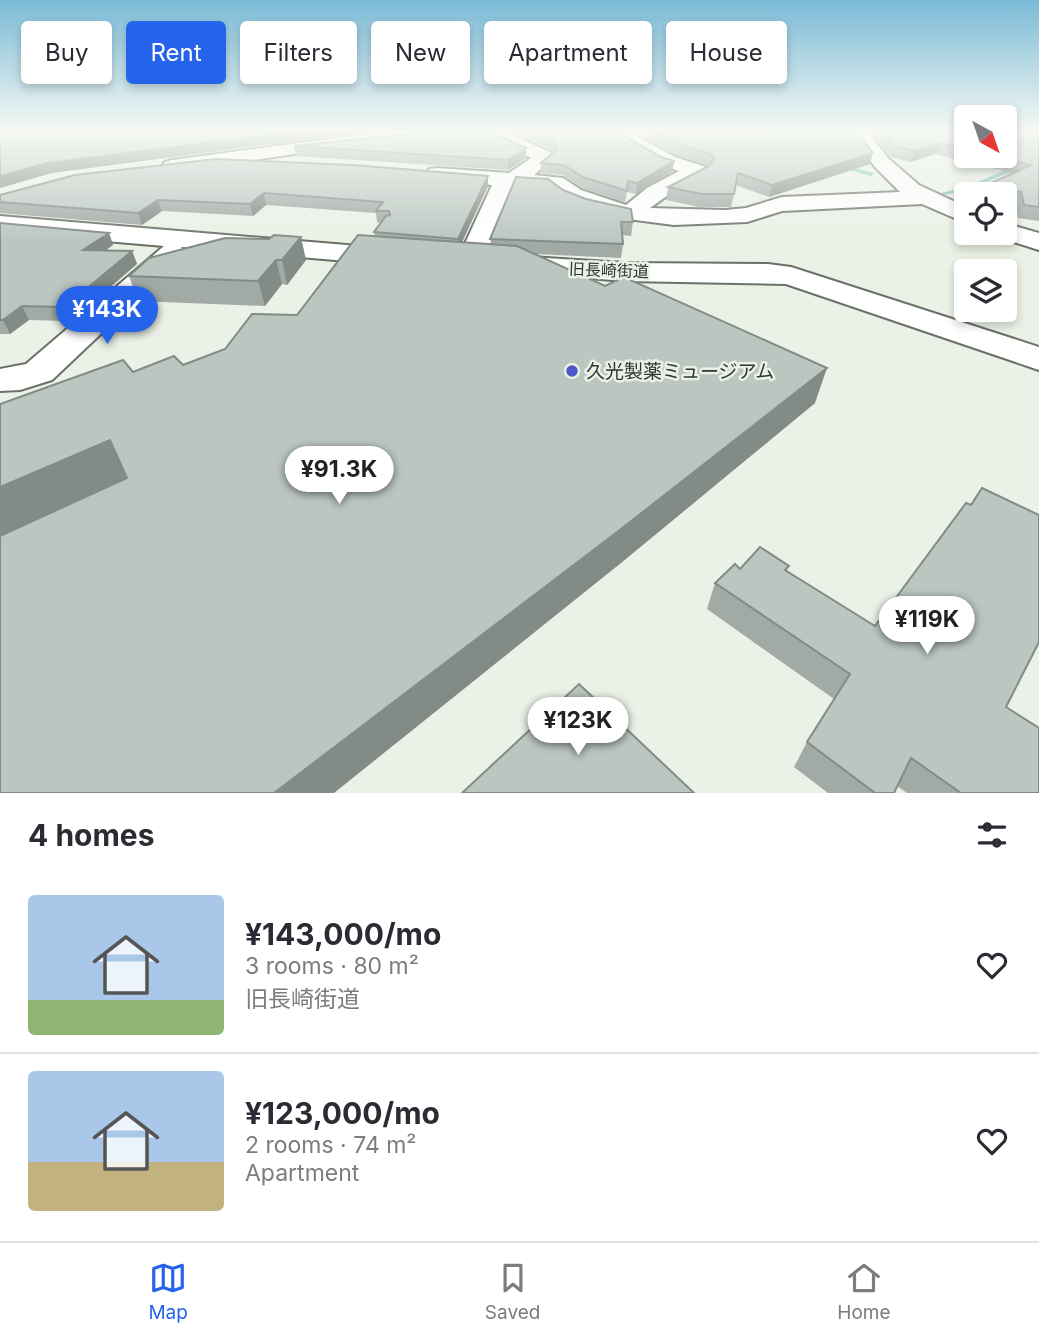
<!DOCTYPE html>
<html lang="en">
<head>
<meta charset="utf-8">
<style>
  :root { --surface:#fff; --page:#f7f7f7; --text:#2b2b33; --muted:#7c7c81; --line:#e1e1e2; --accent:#2563eb }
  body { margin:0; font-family:Inter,"Noto Sans JP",sans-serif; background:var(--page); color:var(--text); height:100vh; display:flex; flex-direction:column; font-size:26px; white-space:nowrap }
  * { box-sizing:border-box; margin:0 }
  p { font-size:23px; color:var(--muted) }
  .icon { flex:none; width:38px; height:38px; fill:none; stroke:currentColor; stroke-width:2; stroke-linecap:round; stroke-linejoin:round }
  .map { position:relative; height:793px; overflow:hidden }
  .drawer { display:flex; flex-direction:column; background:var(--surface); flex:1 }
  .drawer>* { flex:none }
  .top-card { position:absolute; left:21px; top:21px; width:998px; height:63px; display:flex; gap:14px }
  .needle { width:46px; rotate:140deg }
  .fabs { position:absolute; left:954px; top:105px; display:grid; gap:14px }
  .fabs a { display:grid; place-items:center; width:63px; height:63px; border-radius:7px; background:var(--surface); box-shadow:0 4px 10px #0003; font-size:35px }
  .price { position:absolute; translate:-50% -60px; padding:0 16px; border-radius:24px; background:#fff; color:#222; font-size:23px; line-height:46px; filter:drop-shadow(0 2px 4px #0008) }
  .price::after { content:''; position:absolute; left:50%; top:42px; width:21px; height:16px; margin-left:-10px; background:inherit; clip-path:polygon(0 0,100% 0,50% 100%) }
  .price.on { background:var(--accent); color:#fff }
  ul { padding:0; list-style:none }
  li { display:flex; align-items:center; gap:21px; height:175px; padding:0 28px }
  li+li { border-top:2px solid var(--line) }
  li span { display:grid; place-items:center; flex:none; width:196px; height:140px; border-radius:7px; color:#555 }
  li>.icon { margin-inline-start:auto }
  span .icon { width:84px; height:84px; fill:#fffc; stroke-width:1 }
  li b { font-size:30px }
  h2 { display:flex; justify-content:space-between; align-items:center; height:84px; padding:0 28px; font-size:30px }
  .chip { padding:0 24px; border-radius:7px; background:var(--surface); box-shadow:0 4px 10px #0003; font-size:24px; line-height:63px }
  .chip.on { background:var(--accent); color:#fff }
  .dock { display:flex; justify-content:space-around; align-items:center; height:98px; border-top:2px solid var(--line); background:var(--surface); font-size:19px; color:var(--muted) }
  .dock a { display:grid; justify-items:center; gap:4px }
  .dock .on { color:var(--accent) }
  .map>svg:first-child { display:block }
</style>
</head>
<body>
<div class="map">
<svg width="1039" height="793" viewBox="0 0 1039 793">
  <rect width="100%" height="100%" fill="#eaf1e6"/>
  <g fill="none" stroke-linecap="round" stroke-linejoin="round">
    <g fill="#76c2bc" fill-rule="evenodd">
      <path d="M 1039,156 L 1039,160 L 970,189 L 944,195 L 941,193 L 966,187 Z"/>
      <path d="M 841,164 L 873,173 L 874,174 L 871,176 L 839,167 L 838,166 Z"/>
    </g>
    <defs>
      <g id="minor">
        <path d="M 389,131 L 460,131 L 451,136 L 348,146 L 172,172 L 165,170 L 162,166 L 165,162 L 172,160 Z"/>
        <path d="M 481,131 L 504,131 L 552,153 L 555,157 L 534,175 L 563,178 L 581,190 L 626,205 L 647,188 L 679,171 L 661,165 L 617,138 L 618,131 L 634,131 L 635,135 L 675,157 L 706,167 L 710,171 L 706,175 L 671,193 L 650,208 L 725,210 L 746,208 L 782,197 L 900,192 L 875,167 L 849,131 L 867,131 L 889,159 L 919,185 L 966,207 L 966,223 L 922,204 L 782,211 L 747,222 L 674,225 L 620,218 L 586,209 L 564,200 L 549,189 L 514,186 L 484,263 L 480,269 L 470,271 L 460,269 L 456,263 L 492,185 L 437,180 L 429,179 L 426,174 L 429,169 L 437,168 L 509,173 L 531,158 L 484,135 Z"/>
        <path d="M 0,216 L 395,249 L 405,251 L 409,257 L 405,263 L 395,265 L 181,247 L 185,252 L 181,258 L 52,380 L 20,390 L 0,391 L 0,369 L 26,364 L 164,246 L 0,232 Z"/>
        <path d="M 1004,223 L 1039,233 L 1039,250 L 995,236 L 992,233 L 1004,233 Z"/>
        <path d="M 515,256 L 624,263 L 768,264 L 791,267 L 1039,347 L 1039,370 L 786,284 L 624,281 L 505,271 L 501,265 L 505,259 Z"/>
      </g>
    </defs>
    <use href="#minor" stroke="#6b7168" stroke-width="4"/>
    <use href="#minor" fill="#fff" fill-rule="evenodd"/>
  </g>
  <g fill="#a1aaa5">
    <path d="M 509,131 L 616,131 L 661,157 L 674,161 L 672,172 L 636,194 L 627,192 L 625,202 L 582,188 L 563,175 L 540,173 L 541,163 L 554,151 Z"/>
    <path d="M 647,131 L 856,131 L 870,164 L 769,197 L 736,185 L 731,207 L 699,207 L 666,200 L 668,187 L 708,166 L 676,155 L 646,138 Z"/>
    <path d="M 870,131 L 966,131 L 966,156 L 1004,156 L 1039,131 L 1039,221 L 1018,218 L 1016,205 L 1004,203 L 1004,194 L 979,194 L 982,187 L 1012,173 L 935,154 L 910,162 L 891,157 Z"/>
    <path d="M 294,146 L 526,148 L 526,158 L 508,170 L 296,156 Z"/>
    <path d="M 488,186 L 462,242 L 491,244 L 490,239 L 563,190 L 633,222 L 631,236 L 622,235 L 623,244 L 621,258 L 536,254 L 815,403 L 616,567 L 133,372 L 183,365 L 225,349 L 297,315 L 375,236 L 374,232 L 381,223 L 377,222 L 376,213 L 266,205 L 253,216 L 162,211 L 142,225 L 0,213 L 0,195 Z"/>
    <path d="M 0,223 L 109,233 L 113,245 L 106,250 L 132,251 L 137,264 L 79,314 L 75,314 L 66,321 L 29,320 L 10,334 L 0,334 Z"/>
    <path d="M 149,258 L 306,260 L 287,285 L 282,284 L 265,306 L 138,301 L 129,276 Z"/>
    <path d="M 740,569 L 787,571 L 1006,707 L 1039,793 L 907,793 L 897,786 L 894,793 L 828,793 L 794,767 L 807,742 L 834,699 L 707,609 L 715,583 Z"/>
  </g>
  <g fill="#838b86">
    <path d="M 299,131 L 370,131 L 52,173 L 0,188 L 0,176 L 48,163 Z"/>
    <path d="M 940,143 L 935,154 L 910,162 L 914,151 Z"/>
    <path d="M 526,148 L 526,158 L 508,170 L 508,160 Z"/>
    <path d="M 873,153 L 870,164 L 769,197 L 772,185 Z"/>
    <path d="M 674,161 L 672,172 L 636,194 L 637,183 Z"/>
    <path d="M 488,176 L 488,186 L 458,251 L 458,239 Z"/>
    <path d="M 264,193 L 266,205 L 253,216 L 250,204 Z"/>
    <path d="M 158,200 L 162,211 L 142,225 L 138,213 Z"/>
    <path d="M 109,233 L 113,245 L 89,262 L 83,250 Z"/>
    <path d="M 301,237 L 306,260 L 287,285 L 282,260 Z"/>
    <path d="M 132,251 L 137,264 L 79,314 L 73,300 Z"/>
    <path d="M 276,260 L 282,284 L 265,306 L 258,281 Z"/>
    <path d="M 68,300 L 75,314 L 66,321 L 60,307 Z"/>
    <path d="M 22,306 L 29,320 L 10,334 L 3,320 Z"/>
    <path d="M 827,368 L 815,403 L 616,567 L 334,793 L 274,793 Z"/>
    <path d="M 110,440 L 128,477 L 0,536 L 0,487 Z"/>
  </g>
  <g fill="#bbc6c0" stroke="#838b86" stroke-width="2">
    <path d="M 0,131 L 299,131 L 48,163 L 0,176 Z"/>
    <path d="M 436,131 L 488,131 L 526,148 L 508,160 L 294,146 Z"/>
    <path d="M 530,131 L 616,131 L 661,157 L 674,161 L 637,183 L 628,181 L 627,191 L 583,177 L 564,165 L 541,163 L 557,149 L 554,142 Z"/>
    <path d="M 653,131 L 856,131 L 873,153 L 772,185 L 738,173 L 734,194 L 701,194 L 668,187 L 709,166 L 714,158 L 709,153 L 678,144 Z"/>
    <path d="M 882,131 L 966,131 L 966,149 L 940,143 L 914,151 L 895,146 Z"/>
    <path d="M 1004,131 L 1039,131 L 1039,207 L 1024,205 L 1021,192 L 982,187 L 1031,165 L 993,156 L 1004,156 Z"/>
    <path d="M 216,159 L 353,165 L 488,176 L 458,239 L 374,232 L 386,216 L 390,215 L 389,211 L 376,211 L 383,202 L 264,193 L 250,204 L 158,200 L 138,213 L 0,202 L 0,195 L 75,175 Z"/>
    <path d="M 516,177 L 548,179 L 563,190 L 586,199 L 631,209 L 633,222 L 621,222 L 623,244 L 490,239 Z"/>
    <path d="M 0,223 L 109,233 L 83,250 L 132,251 L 73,300 L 68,300 L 60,307 L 22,306 L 3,320 L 0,320 Z"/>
    <path d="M 274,235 L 301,237 L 282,260 L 276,260 L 258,281 L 129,276 L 149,258 L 225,238 L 269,239 Z"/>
    <path d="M 358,235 L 517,246 L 605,286 L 624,277 L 827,368 L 621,529 L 274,793 L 0,793 L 0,536 L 127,478 L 110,440 L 0,487 L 0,404 L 123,360 L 133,372 L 174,356 L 183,365 L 225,349 L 252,314 L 297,315 Z"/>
    <path d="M 982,488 L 1039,515 L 1039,642 L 1006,707 L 1039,728 L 1039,793 L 961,793 L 911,758 L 894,793 L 875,793 L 807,742 L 850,674 L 715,583 L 735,564 L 740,569 L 760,547 L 789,566 L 785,570 L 875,626 L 966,503 L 971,505 Z"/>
    <path d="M 579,684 L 694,793 L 462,793 Z"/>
  </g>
  <linearGradient id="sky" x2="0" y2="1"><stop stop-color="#7abad6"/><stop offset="0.54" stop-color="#f6f9f4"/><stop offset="1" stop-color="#f6f9f4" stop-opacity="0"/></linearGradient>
  <rect width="1039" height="242" fill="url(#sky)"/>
  <circle fill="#4e56cc" stroke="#eaf1e6" stroke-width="2.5" cx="572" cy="371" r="7"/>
  <g text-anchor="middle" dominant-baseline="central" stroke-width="5" stroke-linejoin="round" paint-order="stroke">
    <g font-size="16" fill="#323530" stroke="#eaf1e6">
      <text transform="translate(609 270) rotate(2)">旧長崎街道</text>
    </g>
    <g font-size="19" fill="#323530" stroke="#eaf1e6" text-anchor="start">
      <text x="586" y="371">久光製薬ミュージアム</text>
    </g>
  </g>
</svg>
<div class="fabs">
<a><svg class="needle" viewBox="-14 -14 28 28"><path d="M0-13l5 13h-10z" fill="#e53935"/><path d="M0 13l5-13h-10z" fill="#7c7c81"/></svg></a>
<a><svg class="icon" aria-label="locate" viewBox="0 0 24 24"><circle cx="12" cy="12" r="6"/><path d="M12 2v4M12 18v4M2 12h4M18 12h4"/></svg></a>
<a><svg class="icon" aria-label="layers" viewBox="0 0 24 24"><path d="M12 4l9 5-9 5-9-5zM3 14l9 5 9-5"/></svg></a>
</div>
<b class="price on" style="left:107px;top:346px">¥143K</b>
<b class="price" style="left:339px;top:506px">¥91.3K</b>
<b class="price" style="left:927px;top:656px">¥119K</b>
<b class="price" style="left:578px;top:757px">¥123K</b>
<div class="top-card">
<a class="chip">Buy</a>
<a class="chip on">Rent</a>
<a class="chip">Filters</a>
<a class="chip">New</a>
<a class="chip">Apartment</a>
<a class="chip">House</a>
</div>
</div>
<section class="drawer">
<h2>4 homes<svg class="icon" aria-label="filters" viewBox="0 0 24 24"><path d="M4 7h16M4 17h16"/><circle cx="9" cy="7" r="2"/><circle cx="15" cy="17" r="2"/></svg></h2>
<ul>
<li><span style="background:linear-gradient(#a9c7e8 75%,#8fb573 0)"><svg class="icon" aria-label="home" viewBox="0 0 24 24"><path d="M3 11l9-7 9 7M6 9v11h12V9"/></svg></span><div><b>¥143,000/mo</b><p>3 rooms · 80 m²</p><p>旧長崎街道</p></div><svg class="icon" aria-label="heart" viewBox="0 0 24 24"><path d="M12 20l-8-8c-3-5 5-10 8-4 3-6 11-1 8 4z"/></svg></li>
<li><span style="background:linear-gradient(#a9c7e8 65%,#c2b280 0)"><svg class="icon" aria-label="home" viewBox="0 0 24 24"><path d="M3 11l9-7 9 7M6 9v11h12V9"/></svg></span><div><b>¥123,000/mo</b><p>2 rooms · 74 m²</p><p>Apartment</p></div><svg class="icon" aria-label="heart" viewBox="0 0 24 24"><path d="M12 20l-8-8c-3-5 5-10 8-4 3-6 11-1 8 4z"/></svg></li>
</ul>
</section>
<nav class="dock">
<a class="on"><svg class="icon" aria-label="map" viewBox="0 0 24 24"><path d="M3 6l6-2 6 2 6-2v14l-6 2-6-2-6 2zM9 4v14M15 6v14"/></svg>Map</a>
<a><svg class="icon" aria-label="saved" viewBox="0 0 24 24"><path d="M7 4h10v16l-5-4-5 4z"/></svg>Saved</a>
<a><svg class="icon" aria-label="home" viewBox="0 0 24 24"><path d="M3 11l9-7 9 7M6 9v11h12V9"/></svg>Home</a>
</nav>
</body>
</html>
